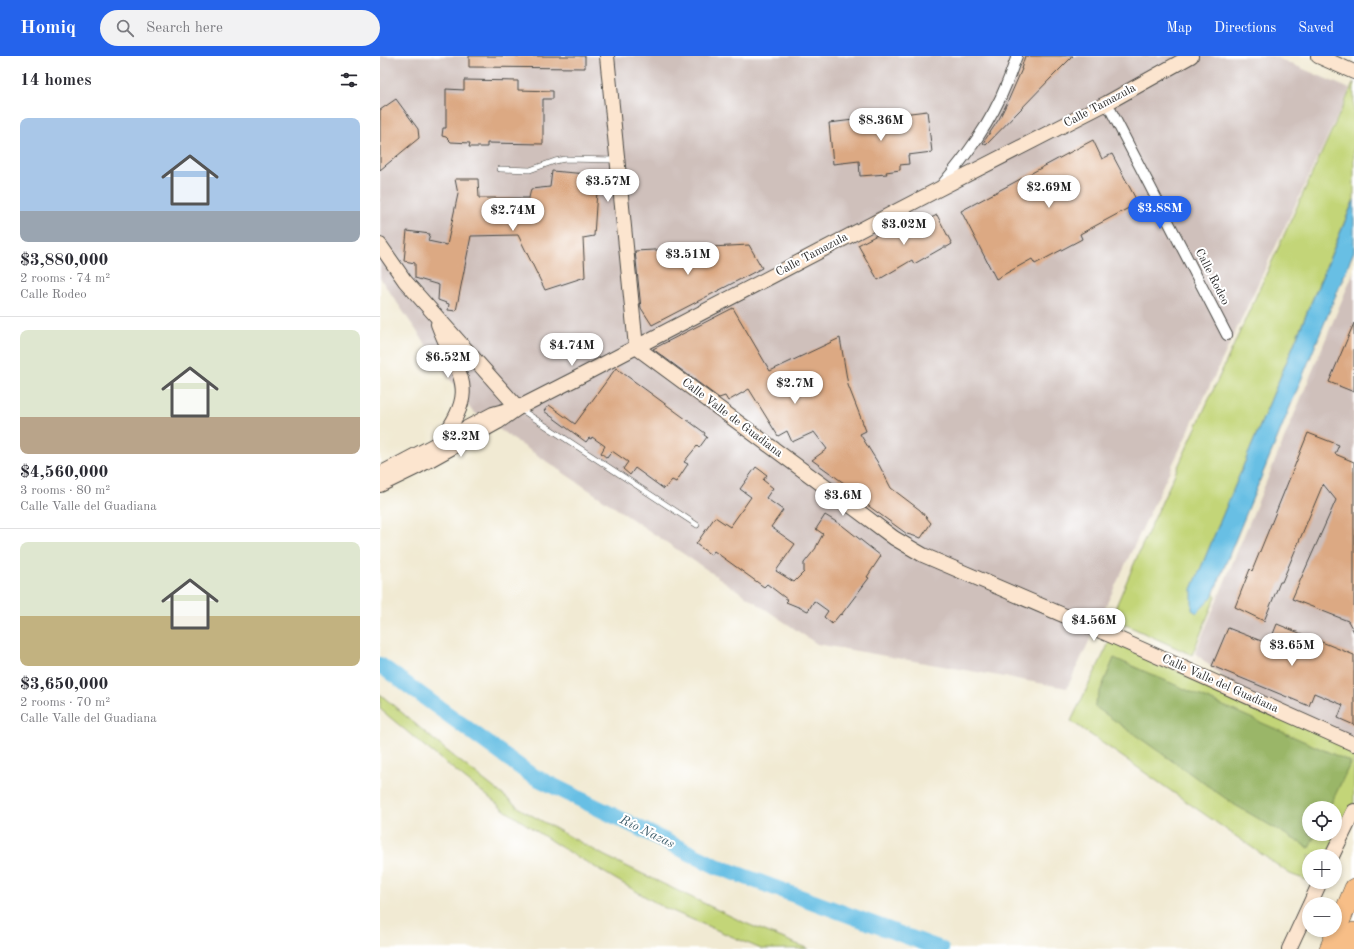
<!DOCTYPE html>
<html lang="en">
<head>
<meta charset="utf-8">
<style>
  :root { --surface:#fff; --page:#f2f2f3; --text:#2b2b33; --muted:#7c7c81; --line:#e1e1e2; --accent:#2563eb }
  body { margin:0; font-family:"Old Standard TT",serif; background:var(--page); color:var(--text); height:100vh; display:flex; flex-direction:column; font-size:15px; white-space:nowrap }
  * { box-sizing:border-box; margin:0 }
  p { font-size:13px; color:var(--muted) }
  .icon { flex:none; width:22px; height:22px; fill:none; stroke:currentColor; stroke-width:2; stroke-linecap:round; stroke-linejoin:round }
  .map { position:relative; flex:1; overflow:hidden }
  .panel { display:flex; flex-direction:column; background:var(--surface); width:380px }
  .panel>* { flex:none }
  .buttons { position:absolute; left:922px; top:745px; display:grid; gap:8px }
  .buttons a { display:grid; place-items:center; width:40px; height:40px; border-radius:50%; background:var(--surface); box-shadow:0 2px 6px #0003; font-size:20px }
  .price { position:absolute; translate:-50% -34px; padding:0 9px; border-radius:14px; background:#fff; color:#222; font-size:13px; line-height:26px; filter:drop-shadow(0 1px 2px #0008) }
  .price::after { content:''; position:absolute; left:50%; top:24px; width:12px; height:9px; margin-left:-6px; background:inherit; clip-path:polygon(0 0,100% 0,50% 100%) }
  .price.current { background:var(--accent); color:#fff }
  ul { padding:0; list-style:none }
  li { display:grid; align-content:center; gap:8px; height:212px; padding:0 20px }
  li+li { border-top:1px solid var(--line) }
  li span { display:grid; place-items:center; height:124px; border-radius:8px; color:#555 }
  li>.icon { margin-inline-start:auto }
  span .icon { width:72px; height:72px; fill:#fffc; stroke-width:1 }
  li b { font-size:17px }
  h2 { display:flex; justify-content:space-between; align-items:center; height:48px; padding:0 20px; font-size:17px }
  header { display:flex; align-items:center; gap:24px; box-sizing:border-box; height:56px; padding:0 20px; background:var(--accent); color:#fff }
  header strong { font-size:19px }
  nav { display:flex; gap:22px; margin-inline-start:auto; font-size:14px }
  .search { width:280px; height:36px; background:var(--page); display:flex; align-items:center; gap:10px; box-sizing:border-box; padding:0 14px; border-radius:22px; color:var(--muted); font-size:15px }
  main { display:flex; flex:1; min-height:0 }
  .map>svg:first-child { display:block }
</style>
</head>
<body>
<header>
<strong>Homiq</strong>
<div class="search"><svg class="icon" aria-label="search" viewBox="0 0 24 24"><circle cx="10" cy="10" r="6"/><path d="M15 15l6 6"/></svg>Search here</div>
<nav><a>Map</a><a>Directions</a><a>Saved</a></nav>
</header>
<main>
<section class="panel">
<h2>14 homes<svg class="icon" aria-label="filters" viewBox="0 0 24 24"><path d="M4 7h16M4 17h16"/><circle cx="9" cy="7" r="2"/><circle cx="15" cy="17" r="2"/></svg></h2>
<ul>
<li><span style="background:linear-gradient(#a9c7e8 75%,#9aa5b1 0)"><svg class="icon" aria-label="home" viewBox="0 0 24 24"><path d="M3 11l9-7 9 7M6 9v11h12V9"/></svg></span><div><b>$3,880,000</b><p>2 rooms · 74 m²</p><p>Calle Rodeo</p></div></li>
<li><span style="background:linear-gradient(#dfe7d0 70%,#b9a48a 0)"><svg class="icon" aria-label="home" viewBox="0 0 24 24"><path d="M3 11l9-7 9 7M6 9v11h12V9"/></svg></span><div><b>$4,560,000</b><p>3 rooms · 80 m²</p><p>Calle Valle del Guadiana</p></div></li>
<li><span style="background:linear-gradient(#dfe7d0 60%,#c2b280 0)"><svg class="icon" aria-label="home" viewBox="0 0 24 24"><path d="M3 11l9-7 9 7M6 9v11h12V9"/></svg></span><div><b>$3,650,000</b><p>2 rooms · 70 m²</p><p>Calle Valle del Guadiana</p></div></li>
</ul>
</section>
<div class="map">
<svg width="974" height="893" viewBox="0 0 974 893">
  <rect width="100%" height="100%" fill="#fff"/>
  <filter id="ink" filterUnits="userSpaceOnUse"><feTurbulence type="fractalNoise" baseFrequency=".025" numOctaves="2"/><feDisplacementMap in="SourceGraphic" scale="8" xChannelSelector="R" yChannelSelector="G"/><feConvolveMatrix kernelMatrix="1 2 1 2 8 2 1 2 1" color-interpolation-filters="sRGB"/></filter>
  <filter id="wash" filterUnits="userSpaceOnUse"><feTurbulence type="fractalNoise" baseFrequency=".012" numOctaves="4" result="noise"/><feDisplacementMap in="SourceGraphic" scale="16" xChannelSelector="R" yChannelSelector="G"/><feGaussianBlur stdDeviation="0.9" result="paint"/><feColorMatrix in="noise" values="0 0 0 0 0 0 0 0 0 0 0 0 0 0 0 0 0 1.4 0 .05"/><feComposite in="paint" operator="in"/></filter>
  <g filter="url(#wash)">
    <rect width="100%" height="100%" fill="#f1ead3"/>
    <g fill="#cfc0bb">
      <path d="M 0,0 L 893,0 L 970,33 L 687,632 L 437,588 L 92,355 L 0,222 Z"/>
      <path d="M 974,215 L 974,734 L 815,597 Z"/>
    </g>
    <g fill="#c3d578" stroke="#778052" fill-rule="evenodd">
      <path d="M 974,26 L 974,143 L 818,519 L 836,540 L 812,599 L 731,562 L 760,494 Z"/>
      <path d="M 730,585 L 974,692 L 974,747 L 949,800 L 929,800 L 929,825 L 910,818 L 691,665 ZM 929,752 L 955,752 L 955,778 L 929,778 Z"/>
      <path d="M 0,638 L 67,695 L 142,754 L 225,800 L 365,867 L 429,893 L 381,893 L 283,851 L 179,790 L 126,755 L 43,689 L 0,653 Z"/>
    </g>
    <path fill="#9ab668" stroke="#62704a" d="M 734,602 L 971,706 L 949,752 L 929,752 L 929,778 L 936,778 L 929,792 L 855,749 L 714,650 Z"/>
    <path fill="#67bfe4" stroke="#497588" d="M 974,144 L 974,195 L 832,541 L 817,557 L 812,554 L 812,533 Z"/>
    <g fill="none" stroke-linecap="round" stroke-linejoin="round">
      <path stroke="#67bfe4" stroke-width="16" d="M 0,609 L 151,719 L 336,810 L 561,893"/>
    </g>
    <g id="blocks">
      <g fill="#dca983">
        <path d="M 89,0 L 205,0 L 205,12 L 89,11 Z"/>
        <path d="M 645,0 L 693,0 L 672,21 L 606,89 L 603,87 L 619,63 L 628,45 L 642,13 L 641,13 Z"/>
        <path d="M 84,24 L 138,25 L 138,34 L 173,35 L 173,43 L 163,43 L 163,88 L 107,87 L 107,91 L 89,91 L 90,87 L 71,86 L 66,81 L 62,80 L 63,72 L 66,72 L 66,33 L 84,34 Z"/>
        <path d="M 16,43 L 38,73 L 39,82 L 0,114 L 0,54 Z"/>
        <path d="M 547,55 L 552,96 L 528,99 L 529,108 L 520,109 L 520,114 L 506,116 L 507,118 L 480,120 L 479,105 L 453,108 L 449,67 Z"/>
        <path d="M 713,84 L 722,103 L 732,98 L 758,147 L 700,178 L 702,183 L 655,208 L 652,203 L 616,223 L 581,155 Z"/>
        <path d="M 172,115 L 218,119 L 214,180 L 203,182 L 205,221 L 165,234 L 138,179 L 91,180 L 76,255 L 68,254 L 69,248 L 58,244 L 59,229 L 35,222 L 35,207 L 24,205 L 27,175 L 50,178 L 48,185 L 67,189 L 78,138 L 75,123 L 98,123 L 99,142 L 149,142 L 151,133 L 170,131 Z"/>
        <path d="M 557,159 L 572,188 L 567,191 L 564,191 L 534,208 L 532,204 L 498,224 L 478,189 L 514,170 L 519,178 Z"/>
        <path d="M 369,189 L 382,212 L 272,269 L 261,252 L 255,195 Z"/>
        <path d="M 353,252 L 390,315 L 460,282 L 468,329 L 486,375 L 480,378 L 498,407 L 511,432 L 540,454 L 551,467 L 541,482 L 527,478 L 479,443 L 482,440 L 432,404 L 447,393 L 434,376 L 412,386 L 407,375 L 398,380 L 369,333 L 348,345 L 345,340 L 339,342 L 273,293 Z"/>
        <path d="M 974,267 L 974,336 L 949,326 Z"/>
        <path d="M 236,312 L 325,377 L 324,379 L 327,381 L 319,392 L 317,390 L 304,406 L 308,408 L 296,426 L 292,424 L 284,433 L 255,412 L 250,419 L 243,413 L 248,406 L 232,395 L 227,402 L 221,397 L 225,390 L 212,381 L 211,383 L 209,382 L 206,386 L 164,355 L 169,349 L 195,368 Z"/>
        <path d="M 928,377 L 959,389 L 955,398 L 974,406 L 974,576 L 968,565 L 912,543 L 956,444 L 943,428 L 902,526 L 900,526 L 884,565 L 855,551 L 870,513 L 872,515 Z"/>
        <path d="M 376,411 L 387,419 L 383,424 L 393,432 L 386,442 L 403,454 L 391,471 L 415,488 L 396,515 L 414,526 L 424,516 L 424,507 L 436,492 L 436,491 L 443,478 L 436,473 L 445,459 L 463,470 L 501,500 L 487,521 L 489,522 L 461,559 L 460,558 L 452,568 L 444,561 L 448,555 L 434,545 L 428,555 L 406,546 L 408,544 L 387,528 L 384,531 L 334,495 L 331,499 L 316,488 L 335,461 L 350,471 L 371,441 L 360,433 Z"/>
        <path d="M 897,568 L 974,599 L 974,669 L 958,662 L 963,649 L 934,637 L 929,650 L 832,610 L 848,572 L 889,588 Z"/>
      </g>
    </g>
  </g>
  <g filter="url(#ink)">
    <use href="#blocks" fill-opacity="0" stroke="#494844" stroke-width="1"/>
    <g fill="none" stroke-linecap="round" stroke-linejoin="round">
      <defs>
        <g id="lane">
          <path d="M 120,113 L 150,114 L 175,105 L 185,103 L 236,104"/>
          <path d="M 140,353 L 317,469"/>
        </g>
        <g id="street">
          <path d="M 727,47 L 847,279"/>
          <path d="M 560,131 C 586,100 611,67 626,29 C 630,20 633,10 637,0"/>
        </g>
        <g id="secondary">
          <path d="M 227,0 L 256,291 L 482,458 L 514,482 L 543,499 L 732,580 L 974,688"/>
          <path d="M 938,0 L 974,16"/>
          <path d="M 0,189 L 25,225 L 138,352"/>
          <path d="M 58,268 C 78,321 101,332 60,385"/>
          <path d="M 0,418 L 113,358 L 131,353"/>
          <path d="M 0,429 L 37,411 L 118,366 L 138,352 L 193,324 L 557,134 L 727,47 L 811,0"/>
          <path d="M 952,800 L 974,755"/>
          <path d="M 930,848 L 940,826"/>
          <path d="M 909,893 L 929,850"/>
        </g>
        <g id="highway">
          <path d="M 949,893 L 974,832"/>
          <path d="M 967,893 L 974,876"/>
        </g>
      </defs>
      <use href="#lane" stroke="#494844" stroke-width="6"/>
      <use href="#street" stroke="#494844" stroke-width="12"/>
      <use href="#secondary" stroke="#494844" stroke-width="16"/>
      <use href="#highway" stroke="#494844" stroke-width="20"/>
      <use href="#lane" stroke="#fff" stroke-width="5"/>
      <use href="#street" stroke="#fff" stroke-width="10"/>
      <use href="#secondary" stroke="#fce5cf" stroke-width="14"/>
      <use href="#highway" stroke="#f7be87" stroke-width="19"/>
    </g>
  </g>
  <g text-anchor="middle" dominant-baseline="central" stroke-width="4" stroke-linejoin="round" paint-order="stroke">
    <g font-size="12" fill="#2b2b2b" stroke="#fff">
      <text transform="translate(720 50) rotate(-28)">Calle Tamazula</text>
      <text transform="translate(432 199) rotate(-28)">Calle Tamazula</text>
      <text transform="translate(832 221) rotate(63)">Calle Rodeo</text>
      <text transform="translate(352 362) rotate(37)">Calle Valle de Guadiana</text>
      <text transform="translate(840 628) rotate(24)">Calle Valle del Guadiana</text>
    </g>
    <g font-size="13" font-style="italic" fill="#405f6c" stroke="#fff">
      <text transform="translate(267 776) rotate(26)">Río Nazas</text>
    </g>
  </g>
</svg>
<div class="buttons">
<a><svg class="icon" aria-label="locate" viewBox="0 0 24 24"><circle cx="12" cy="12" r="6"/><path d="M12 2v4M12 18v4M2 12h4M18 12h4"/></svg></a>
<a>+</a>
<a>−</a>
</div>
<b class="price" style="left:501px;top:86px">$8.36M</b>
<b class="price" style="left:228px;top:147px">$3.57M</b>
<b class="price" style="left:669px;top:153px">$2.69M</b>
<b class="price current" style="left:780px;top:174px">$3.88M</b>
<b class="price" style="left:133px;top:176px">$2.74M</b>
<b class="price" style="left:524px;top:190px">$3.02M</b>
<b class="price" style="left:308px;top:220px">$3.51M</b>
<b class="price" style="left:192px;top:311px">$4.74M</b>
<b class="price" style="left:68px;top:323px">$6.52M</b>
<b class="price" style="left:415px;top:349px">$2.7M</b>
<b class="price" style="left:81px;top:402px">$2.2M</b>
<b class="price" style="left:463px;top:461px">$3.6M</b>
<b class="price" style="left:714px;top:586px">$4.56M</b>
<b class="price" style="left:912px;top:611px">$3.65M</b>
</div>
</main>
</body>
</html>
